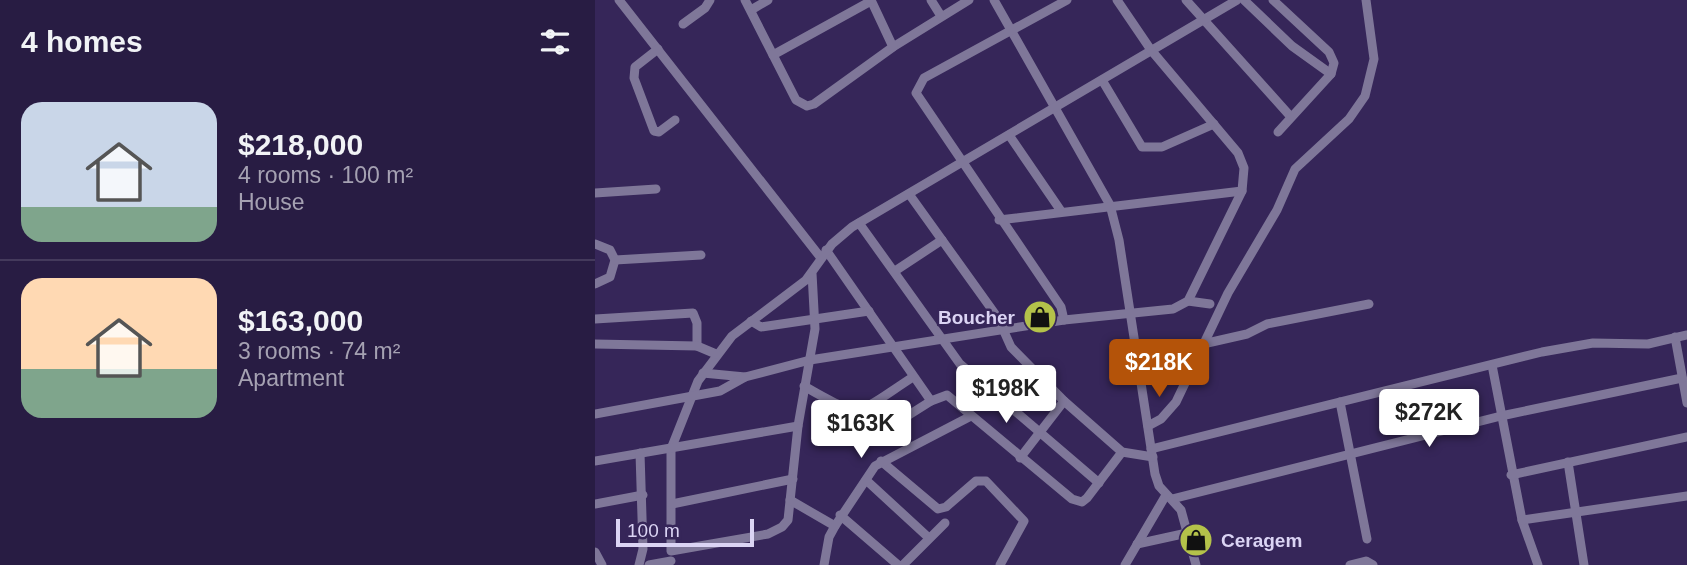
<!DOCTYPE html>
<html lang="en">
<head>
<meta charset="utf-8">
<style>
  :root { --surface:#281c43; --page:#30254a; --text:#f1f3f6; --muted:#a5a1b2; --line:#443a5c; --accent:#b45309 }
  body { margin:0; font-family:Helvetica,sans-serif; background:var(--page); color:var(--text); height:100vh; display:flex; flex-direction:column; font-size:26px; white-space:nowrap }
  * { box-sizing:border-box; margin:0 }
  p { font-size:23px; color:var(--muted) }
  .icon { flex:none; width:38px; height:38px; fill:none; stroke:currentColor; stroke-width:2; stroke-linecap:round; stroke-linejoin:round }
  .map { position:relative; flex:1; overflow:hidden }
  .drawer { display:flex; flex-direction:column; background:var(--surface); width:595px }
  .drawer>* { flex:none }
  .scale { position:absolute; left:21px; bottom:18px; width:138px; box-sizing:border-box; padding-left:7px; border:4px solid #dbd4f4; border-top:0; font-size:19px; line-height:24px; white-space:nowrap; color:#dbd4f4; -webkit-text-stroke:5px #362659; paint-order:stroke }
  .price { position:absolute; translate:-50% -60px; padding:0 16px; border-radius:7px; background:#fff; color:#222; font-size:23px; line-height:46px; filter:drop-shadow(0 2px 4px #0008) }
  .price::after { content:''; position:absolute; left:50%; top:42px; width:21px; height:16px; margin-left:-10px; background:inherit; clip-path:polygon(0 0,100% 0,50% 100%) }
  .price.current { background:var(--accent); color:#fff }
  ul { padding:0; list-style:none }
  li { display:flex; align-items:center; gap:21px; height:175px; padding:0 21px }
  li+li { border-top:2px solid var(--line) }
  li span { display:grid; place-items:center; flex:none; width:196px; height:140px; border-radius:21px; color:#555 }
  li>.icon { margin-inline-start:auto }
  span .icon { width:84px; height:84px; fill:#fffc; stroke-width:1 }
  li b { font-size:30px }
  h2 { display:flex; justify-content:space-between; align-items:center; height:84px; padding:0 21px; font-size:30px }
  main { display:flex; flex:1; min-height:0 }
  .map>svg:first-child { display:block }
</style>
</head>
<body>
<main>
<section class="drawer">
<h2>4 homes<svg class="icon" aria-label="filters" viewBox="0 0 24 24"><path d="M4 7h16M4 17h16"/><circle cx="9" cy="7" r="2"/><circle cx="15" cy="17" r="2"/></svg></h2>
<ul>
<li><span style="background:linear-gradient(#c9d6e8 75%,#7fa58c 0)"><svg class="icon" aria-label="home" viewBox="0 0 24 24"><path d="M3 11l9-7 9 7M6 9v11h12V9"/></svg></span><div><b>$218,000</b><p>4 rooms · 100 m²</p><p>House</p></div></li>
<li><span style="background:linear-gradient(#ffd9b3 65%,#7fa58c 0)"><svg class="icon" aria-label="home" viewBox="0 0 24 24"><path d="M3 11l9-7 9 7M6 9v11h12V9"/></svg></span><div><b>$163,000</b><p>3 rooms · 74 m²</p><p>Apartment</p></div></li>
</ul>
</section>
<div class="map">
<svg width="1092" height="565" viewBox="0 0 1092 565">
  <rect width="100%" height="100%" fill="#362659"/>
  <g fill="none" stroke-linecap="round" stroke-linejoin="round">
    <g stroke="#7f7799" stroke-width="9">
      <path d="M 24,0 L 226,258"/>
      <path d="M 150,0 L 201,100 L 212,106 L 219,104 L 298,47 L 374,0"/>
      <path d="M 276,0 L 298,47"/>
      <path d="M 336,0 L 346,16"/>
      <path d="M 399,0 L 515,205 L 524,240 L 560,474 L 564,486 L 586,510 L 601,565"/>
      <path d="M 591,0 L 696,117"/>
      <path d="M 649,0 L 697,46 L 736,74"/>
      <path d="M 678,0 L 734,52 L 739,63 L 736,74 L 683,132"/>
      <path d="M 156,10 L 173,0"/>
      <path d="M 88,24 L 110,8 L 115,0"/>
      <path d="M 63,49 L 40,67 L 39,78 L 59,131 L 64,132 L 80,120"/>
      <path d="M 178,55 L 276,1"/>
      <path d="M 507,80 L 547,147 L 567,147 L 619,124"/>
      <path d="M 414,135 L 466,211"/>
      <path d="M 0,193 L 61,189"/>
      <path d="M 314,194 L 403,318 L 416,347 L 469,401 L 527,452 L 558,457"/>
      <path d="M 404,220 L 647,191"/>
      <path d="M 264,223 L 365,364 L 504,483"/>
      <path d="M 0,244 L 15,250 L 20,260 L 15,277 L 0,284"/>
      <path d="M 231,250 L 336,401 L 352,395 L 477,499 L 487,502 L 492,498 L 527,452"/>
      <path d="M 20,260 L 106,255"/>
      <path d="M 300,271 L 347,240"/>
      <path d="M 217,273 L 220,329 L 203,426 L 193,520 L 187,527 L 173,534 L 76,551 L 76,449 L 103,381 L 137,336 L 211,280 L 237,244 L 257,227 L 642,0"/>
      <path d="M 593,301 L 615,304"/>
      <path d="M 0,319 L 98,313 L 102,323 L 102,346"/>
      <path d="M 469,320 L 466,307 L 321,93 L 329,78 L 472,0"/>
      <path d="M 156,321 L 166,327 L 274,311"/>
      <path d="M 1080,337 L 1092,403"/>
      <path d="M 0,344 L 102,346 L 121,354"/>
      <path d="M 608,344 L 652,334 L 672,324 L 774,304"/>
      <path d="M 897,365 L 927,520 L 943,565"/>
      <path d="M 108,373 L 150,377"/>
      <path d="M 209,386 C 269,421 262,413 318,377"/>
      <path d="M 745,402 L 772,539"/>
      <path d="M 0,414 L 125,391 L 150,377 L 215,360 L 469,320 L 578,309 L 593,301 L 647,191 L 649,168 L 643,153 L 556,50 L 522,0"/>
      <path d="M 553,426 L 566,419 L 581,402 L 633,293 L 682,210 L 700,169 L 754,119 L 770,96 L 779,59 L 771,0"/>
      <path d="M 271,442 L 336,401"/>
      <path d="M 556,449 L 947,352 L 998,343 L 1053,344 L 1092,335"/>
      <path d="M 425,458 L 469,401"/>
      <path d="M 0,461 L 203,426"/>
      <path d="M 286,461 L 343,509 L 351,507 L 381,481 L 391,481 L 429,521 L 405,565"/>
      <path d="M 973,462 L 989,565"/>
      <path d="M 916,475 L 1092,437"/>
      <path d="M 271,480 L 334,538"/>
      <path d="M 577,499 L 906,416 L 1087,378"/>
      <path d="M 195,500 L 240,526"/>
      <path d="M 0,504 L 48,495"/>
      <path d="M 77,504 L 198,479"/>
      <path d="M 245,515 L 303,565"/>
      <path d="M 927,520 L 1092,496"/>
      <path d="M 542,544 L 592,533"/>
      <path d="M 0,552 L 7,565"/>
      <path d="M 44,565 L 48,549 L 45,453"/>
      <path d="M 54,565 L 76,561"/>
      <path d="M 229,565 L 234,537 L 240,526 L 280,466 L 376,416"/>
      <path d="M 308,565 L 350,523"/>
      <path d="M 530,565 L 571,495"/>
      <path d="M 755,565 L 771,561 L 778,565"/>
    </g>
  </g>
  <defs>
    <symbol id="shop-disc" viewBox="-11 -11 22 22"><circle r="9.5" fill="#b4c24a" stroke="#362659"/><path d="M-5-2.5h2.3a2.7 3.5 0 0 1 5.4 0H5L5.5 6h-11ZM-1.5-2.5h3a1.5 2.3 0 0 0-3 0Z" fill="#111"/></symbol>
  </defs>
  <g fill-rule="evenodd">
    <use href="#shop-disc" x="426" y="298" width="38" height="38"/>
    <use href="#shop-disc" x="582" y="521" width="38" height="38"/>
  </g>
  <g text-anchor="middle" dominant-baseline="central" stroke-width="5" stroke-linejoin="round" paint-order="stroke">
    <g font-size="19" font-weight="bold" fill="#dbd4f4" stroke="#362659" text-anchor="end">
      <text x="420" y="317">Boucher</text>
      <text x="626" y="540" text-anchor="start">Ceragem</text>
    </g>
  </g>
</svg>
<div class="scale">100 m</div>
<b class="price current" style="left:564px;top:399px">$218K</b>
<b class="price" style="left:411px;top:425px">$198K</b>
<b class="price" style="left:834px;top:449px">$272K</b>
<b class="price" style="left:266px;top:460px">$163K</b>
</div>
</main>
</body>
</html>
